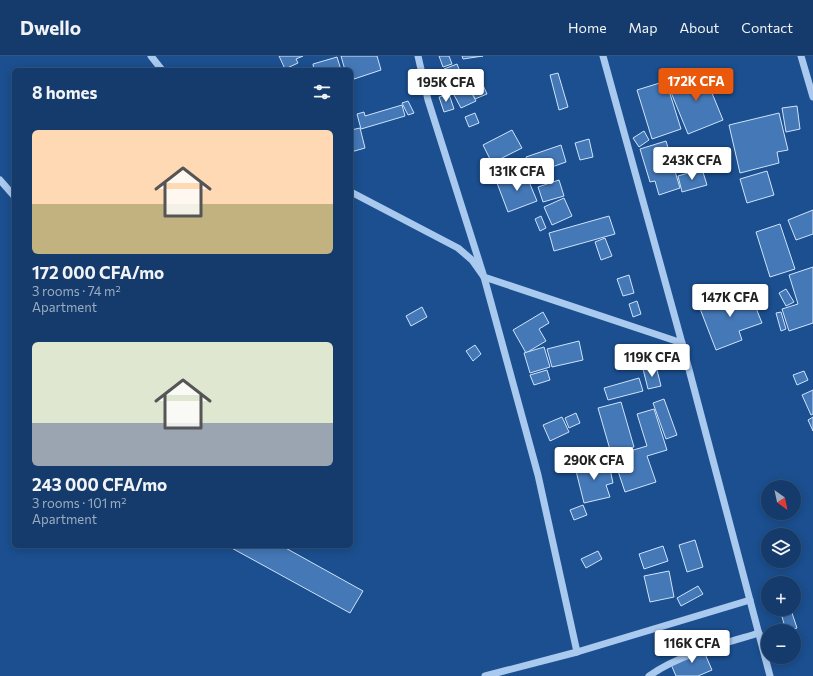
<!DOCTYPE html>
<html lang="en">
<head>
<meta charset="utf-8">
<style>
  :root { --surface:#143b6b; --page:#1d4271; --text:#f1f3f6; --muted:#9dadc1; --line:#33557e; --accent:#ea580c }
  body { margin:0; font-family:Commissioner,sans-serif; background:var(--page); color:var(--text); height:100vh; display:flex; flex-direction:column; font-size:15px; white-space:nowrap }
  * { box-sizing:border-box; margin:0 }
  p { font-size:13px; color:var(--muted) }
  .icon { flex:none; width:22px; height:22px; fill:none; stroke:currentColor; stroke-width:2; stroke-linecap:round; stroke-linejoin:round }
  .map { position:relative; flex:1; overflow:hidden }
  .details { position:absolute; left:12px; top:12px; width:341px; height:480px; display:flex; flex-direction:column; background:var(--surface); border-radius:6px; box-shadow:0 2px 10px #0003,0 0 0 1px var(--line) }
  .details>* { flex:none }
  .needle { width:26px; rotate:147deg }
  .fabs { position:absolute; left:761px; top:424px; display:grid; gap:8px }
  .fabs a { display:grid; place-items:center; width:40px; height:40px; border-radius:50%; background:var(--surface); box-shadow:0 2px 10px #0003,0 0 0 1px var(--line); font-size:20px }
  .price { position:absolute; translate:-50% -34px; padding:0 9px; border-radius:4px; background:#fff; color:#222; font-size:13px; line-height:26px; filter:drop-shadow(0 1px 2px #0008) }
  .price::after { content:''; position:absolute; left:50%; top:24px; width:12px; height:9px; margin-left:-6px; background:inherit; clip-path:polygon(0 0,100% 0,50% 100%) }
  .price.active { background:var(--accent); color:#fff }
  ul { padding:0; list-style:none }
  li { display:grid; align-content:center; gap:8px; height:212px; padding:0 20px }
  li span { display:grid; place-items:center; height:124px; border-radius:6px; color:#555 }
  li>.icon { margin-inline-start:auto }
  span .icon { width:72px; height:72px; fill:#fffc; stroke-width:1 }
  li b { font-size:17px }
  h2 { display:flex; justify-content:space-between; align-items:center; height:48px; padding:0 20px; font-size:17px }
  header { display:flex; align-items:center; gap:24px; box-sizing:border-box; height:56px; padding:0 20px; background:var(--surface); border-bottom:1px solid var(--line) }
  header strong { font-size:19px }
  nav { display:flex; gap:22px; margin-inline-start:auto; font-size:14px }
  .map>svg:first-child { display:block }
</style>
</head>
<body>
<header>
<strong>Dwello</strong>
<nav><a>Home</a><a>Map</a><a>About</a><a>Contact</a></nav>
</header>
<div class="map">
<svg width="813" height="620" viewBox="0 0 813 620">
  <rect width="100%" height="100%" fill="#1b4f8f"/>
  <g fill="#4478b7" stroke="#cfe3fa">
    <path d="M 279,0 L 303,0 L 296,3 L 298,7 L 285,13 Z"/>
    <path d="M 341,0 L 377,0 L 381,14 L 351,24 L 351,14 L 345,14 Z"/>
    <path d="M 439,0 L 449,0 L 452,8 L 443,11 Z"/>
    <path d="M 462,0 L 483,0 L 463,3 Z"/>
    <path d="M 337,1 L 341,14 L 314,14 L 313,8 Z"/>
    <path d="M 457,8 L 461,18 L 447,23 L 444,13 Z"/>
    <path d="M 703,15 L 723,64 L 688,78 L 668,29 Z"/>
    <path d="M 477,16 L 487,38 L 475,43 L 466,20 Z"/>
    <path d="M 558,17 L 568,51 L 559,54 L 550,19 Z"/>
    <path d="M 666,25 L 681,73 L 652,83 L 637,34 Z"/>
    <path d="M 468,31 L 476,45 L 461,52 L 454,39 Z"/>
    <path d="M 449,38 L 454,53 L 444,56 L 439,41 Z"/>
    <path d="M 408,45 L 414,57 L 408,59 L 402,47 Z"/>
    <path d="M 402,49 L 405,60 L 361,73 L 357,58 L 364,56 L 365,60 Z"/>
    <path d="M 797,50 L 800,73 L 786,76 L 782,52 Z"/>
    <path d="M 475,57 L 479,67 L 469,71 L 465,61 Z"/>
    <path d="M 779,57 L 788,94 L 777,96 L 779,107 L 740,117 L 729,69 Z"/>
    <path d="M 360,72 L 365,92 L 351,96 L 351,74 Z"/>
    <path d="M 512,74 L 522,92 L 492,107 L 483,89 Z"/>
    <path d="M 644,75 L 649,84 L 639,91 L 633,82 Z"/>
    <path d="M 589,83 L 593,101 L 580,104 L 575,87 Z"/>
    <path d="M 666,85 L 680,132 L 659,139 L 655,125 L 650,126 L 640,93 Z"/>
    <path d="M 561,89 L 566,106 L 532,118 L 526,101 Z"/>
    <path d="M 702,113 L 707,129 L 682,136 L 678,120 Z"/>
    <path d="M 767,115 L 774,139 L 747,147 L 740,123 Z"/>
    <path d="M 525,116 L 537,145 L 508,156 L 497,127 Z"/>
    <path d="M 559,124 L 564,140 L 543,146 L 538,131 Z"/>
    <path d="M 564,142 L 572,160 L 552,169 L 544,151 Z"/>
    <path d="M 813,154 L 813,178 L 796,184 L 788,164 Z"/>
    <path d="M 541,160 L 546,172 L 540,175 L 535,163 Z"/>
    <path d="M 609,160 L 615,178 L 554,195 L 549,177 Z"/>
    <path d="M 780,168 L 795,213 L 770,221 L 756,176 Z"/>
    <path d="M 605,182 L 612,200 L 601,204 L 595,186 Z"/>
    <path d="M 813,211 L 813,267 L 789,275 L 782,253 L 798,248 L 789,219 Z"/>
    <path d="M 629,219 L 634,237 L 623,240 L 617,223 Z"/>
    <path d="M 748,232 L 762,267 L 739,275 L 742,284 L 716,294 L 699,250 Z"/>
    <path d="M 786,233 L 794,246 L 786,250 L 779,237 Z"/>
    <path d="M 637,245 L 641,258 L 633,261 L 629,248 Z"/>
    <path d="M 422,251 L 427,261 L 411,270 L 406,260 Z"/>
    <path d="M 543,256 L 549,267 L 539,273 L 546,285 L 526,297 L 513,274 Z"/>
    <path d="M 781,256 L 786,273 L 781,275 L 776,257 Z"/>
    <path d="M 579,285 L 583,304 L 552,311 L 547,293 Z"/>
    <path d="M 475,289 L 481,298 L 473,305 L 466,295 Z"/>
    <path d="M 544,291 L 550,311 L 530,317 L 524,297 Z"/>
    <path d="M 656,310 L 661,330 L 648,333 L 643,313 Z"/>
    <path d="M 547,314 L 550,324 L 534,329 L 530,319 Z"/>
    <path d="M 804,315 L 808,324 L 797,329 L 793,319 Z"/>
    <path d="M 639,322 L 643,335 L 608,344 L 604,332 Z"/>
    <path d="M 813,334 L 813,358 L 811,359 L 802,339 Z"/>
    <path d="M 664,343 L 677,379 L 666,383 L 653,347 Z"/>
    <path d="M 621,346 L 634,391 L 611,397 L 598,352 Z"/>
    <path d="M 654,353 L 667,394 L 647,400 L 656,426 L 625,436 L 613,400 L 647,390 L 637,358 Z"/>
    <path d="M 576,357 L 580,367 L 569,372 L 565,362 Z"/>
    <path d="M 562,361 L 569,376 L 550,385 L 543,369 Z"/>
    <path d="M 813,361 L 813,375 L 808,364 Z"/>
    <path d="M 608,404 L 613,427 L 606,429 L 610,441 L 584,447 L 575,411 Z"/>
    <path d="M 583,449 L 587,459 L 574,464 L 570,454 Z"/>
    <path d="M 695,484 L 703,511 L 687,516 L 679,489 Z"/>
    <path d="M 228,490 L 282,490 L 363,535 L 350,557 Z"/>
    <path d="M 663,490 L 668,505 L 644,513 L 639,498 Z"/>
    <path d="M 598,495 L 602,503 L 586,512 L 581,503 Z"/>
    <path d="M 669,515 L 674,541 L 650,546 L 644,520 Z"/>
    <path d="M 698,530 L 703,538 L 681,550 L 677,542 Z"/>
    <path d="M 791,554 L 797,572 L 786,575 L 781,557 Z"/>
    <path d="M 702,591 L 712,614 L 698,620 L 676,620 L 670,606 Z"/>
  </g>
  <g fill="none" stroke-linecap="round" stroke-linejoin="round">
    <g stroke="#a9c9ee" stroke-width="7">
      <path d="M 151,0 L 162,14"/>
      <path d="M 418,0 L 428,44 L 484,221 L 538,419 L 577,596"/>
      <path d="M 603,0 L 682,287 L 770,620"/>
      <path d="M 801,0 L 813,41"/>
      <path d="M 0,124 L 14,140"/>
      <path d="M 351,136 L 458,192 L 472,204 L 484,221 L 682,287"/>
      <path d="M 485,620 L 577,596 L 750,544"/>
      <path d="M 649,620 C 680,598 722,588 759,577"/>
    </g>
  </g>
</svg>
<div class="fabs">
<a><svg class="needle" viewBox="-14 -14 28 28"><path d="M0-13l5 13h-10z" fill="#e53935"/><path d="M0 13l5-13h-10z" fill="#9dadc1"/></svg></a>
<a><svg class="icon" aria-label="layers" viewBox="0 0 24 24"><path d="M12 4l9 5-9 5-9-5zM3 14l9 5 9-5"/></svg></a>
<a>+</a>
<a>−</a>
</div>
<b class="price active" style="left:696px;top:46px">172K CFA</b>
<b class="price" style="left:446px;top:47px">195K CFA</b>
<b class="price" style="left:692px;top:125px">243K CFA</b>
<b class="price" style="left:517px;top:136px">131K CFA</b>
<b class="price" style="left:730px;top:262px">147K CFA</b>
<b class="price" style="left:652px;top:322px">119K CFA</b>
<b class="price" style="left:594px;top:425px">290K CFA</b>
<b class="price" style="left:692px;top:608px">116K CFA</b>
<section class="details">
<h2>8 homes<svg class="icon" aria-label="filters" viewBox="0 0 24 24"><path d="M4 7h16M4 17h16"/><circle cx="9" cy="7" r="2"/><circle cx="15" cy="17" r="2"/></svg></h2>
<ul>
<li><span style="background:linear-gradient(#ffd9b3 60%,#c2b280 0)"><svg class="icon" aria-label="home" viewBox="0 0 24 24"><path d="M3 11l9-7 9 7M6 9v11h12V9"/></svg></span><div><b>172 000 CFA/mo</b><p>3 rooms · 74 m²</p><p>Apartment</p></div></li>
<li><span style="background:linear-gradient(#dfe7d0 65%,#9aa5b1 0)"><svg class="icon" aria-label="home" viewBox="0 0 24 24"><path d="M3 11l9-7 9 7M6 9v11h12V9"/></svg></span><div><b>243 000 CFA/mo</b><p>3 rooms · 101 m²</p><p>Apartment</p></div></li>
</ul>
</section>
</div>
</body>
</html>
